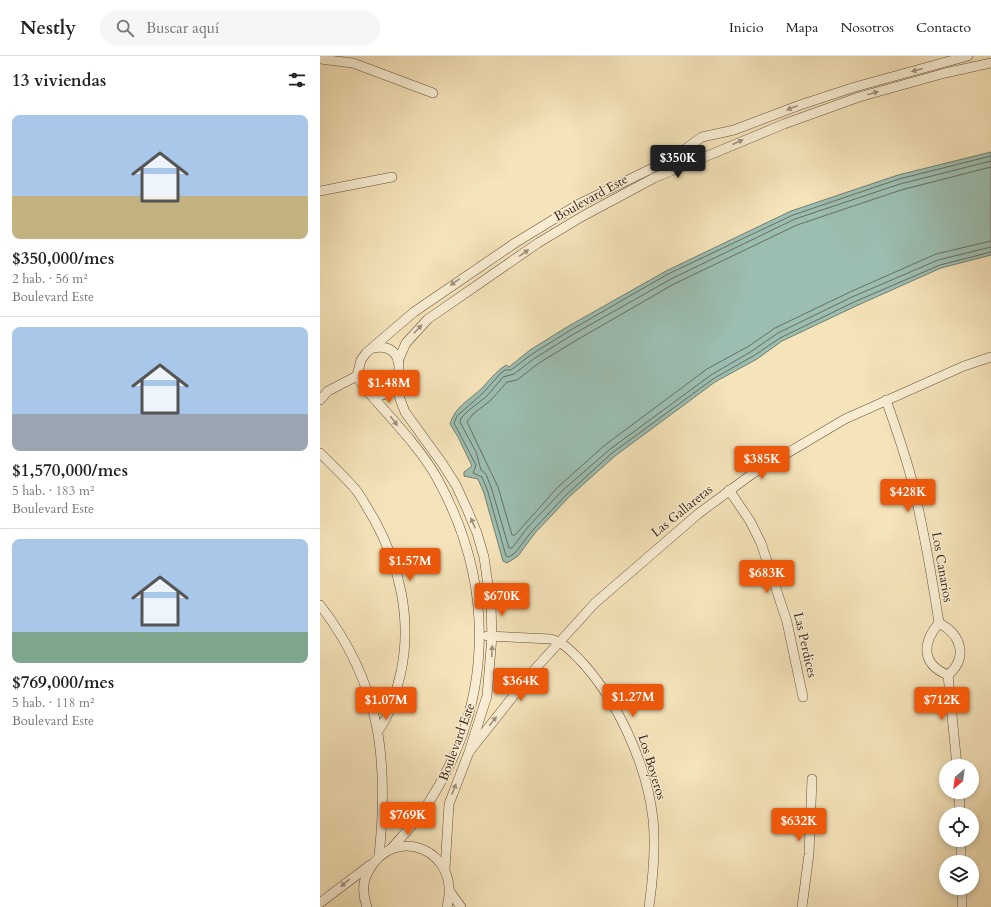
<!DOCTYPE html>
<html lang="es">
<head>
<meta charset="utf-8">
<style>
  :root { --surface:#fff; --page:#f6f6f6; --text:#202124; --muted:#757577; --line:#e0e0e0; --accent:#ea580c }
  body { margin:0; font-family:Cardo,serif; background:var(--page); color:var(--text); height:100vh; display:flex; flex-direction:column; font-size:15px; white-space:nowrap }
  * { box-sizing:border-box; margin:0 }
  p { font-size:13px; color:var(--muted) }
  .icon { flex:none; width:22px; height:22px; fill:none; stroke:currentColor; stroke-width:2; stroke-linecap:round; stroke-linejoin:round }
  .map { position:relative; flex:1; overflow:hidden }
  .panel { display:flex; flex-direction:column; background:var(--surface); width:320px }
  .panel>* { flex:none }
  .needle { width:26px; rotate:209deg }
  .fabs { position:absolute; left:619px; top:703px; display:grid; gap:8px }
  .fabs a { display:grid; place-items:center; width:40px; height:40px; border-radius:50%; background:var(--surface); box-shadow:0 2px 6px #0003; font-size:20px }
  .price { position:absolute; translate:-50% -34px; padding:0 9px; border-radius:4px; background:var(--accent); color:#fff; font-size:13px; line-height:26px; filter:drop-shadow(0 1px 2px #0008) }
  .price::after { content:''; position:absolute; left:50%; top:24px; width:12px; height:9px; margin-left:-6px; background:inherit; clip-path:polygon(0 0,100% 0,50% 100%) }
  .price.on { background:#222; color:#fff }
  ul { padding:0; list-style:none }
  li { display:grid; align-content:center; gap:8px; height:212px; padding:0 12px }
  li+li { border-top:1px solid var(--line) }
  li span { display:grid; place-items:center; height:124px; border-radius:8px; color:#555 }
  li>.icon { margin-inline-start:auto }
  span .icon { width:72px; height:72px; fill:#fffc; stroke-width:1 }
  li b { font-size:17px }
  h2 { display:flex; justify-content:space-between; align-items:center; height:48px; padding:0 12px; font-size:17px }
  header { display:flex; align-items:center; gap:24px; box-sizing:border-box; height:56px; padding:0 20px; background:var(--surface); border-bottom:1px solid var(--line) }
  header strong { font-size:19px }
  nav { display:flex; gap:22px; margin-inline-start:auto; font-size:14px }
  .search { width:280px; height:36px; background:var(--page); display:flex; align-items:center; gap:10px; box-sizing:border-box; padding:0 14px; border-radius:22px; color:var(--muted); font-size:15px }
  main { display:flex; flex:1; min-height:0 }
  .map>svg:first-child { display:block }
</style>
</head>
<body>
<header>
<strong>Nestly</strong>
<div class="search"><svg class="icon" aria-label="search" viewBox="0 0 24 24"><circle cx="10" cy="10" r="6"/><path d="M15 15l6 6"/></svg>Buscar aquí</div>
<nav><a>Inicio</a><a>Mapa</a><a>Nosotros</a><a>Contacto</a></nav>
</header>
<main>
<section class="panel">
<h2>13 viviendas<svg class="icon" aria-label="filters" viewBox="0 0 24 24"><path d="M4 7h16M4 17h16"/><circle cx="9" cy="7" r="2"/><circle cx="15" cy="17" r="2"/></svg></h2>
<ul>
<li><span style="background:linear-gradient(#a9c7e8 65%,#c2b280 0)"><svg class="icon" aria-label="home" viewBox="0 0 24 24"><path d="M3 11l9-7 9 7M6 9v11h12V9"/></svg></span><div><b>$350,000/mes</b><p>2 hab. · 56 m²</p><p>Boulevard Este</p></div></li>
<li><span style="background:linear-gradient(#a9c7e8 70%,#9aa5b1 0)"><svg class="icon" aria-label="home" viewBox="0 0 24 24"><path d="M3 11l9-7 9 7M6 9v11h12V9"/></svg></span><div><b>$1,570,000/mes</b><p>5 hab. · 183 m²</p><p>Boulevard Este</p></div></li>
<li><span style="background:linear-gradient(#a9c7e8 75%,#7fa58c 0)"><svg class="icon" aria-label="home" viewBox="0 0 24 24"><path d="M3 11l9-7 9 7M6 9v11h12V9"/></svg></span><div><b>$769,000/mes</b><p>5 hab. · 118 m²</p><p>Boulevard Este</p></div></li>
</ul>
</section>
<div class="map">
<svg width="671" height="851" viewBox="0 0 671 851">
  <rect width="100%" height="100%" fill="#f5e3b9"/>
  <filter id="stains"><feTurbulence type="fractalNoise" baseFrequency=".005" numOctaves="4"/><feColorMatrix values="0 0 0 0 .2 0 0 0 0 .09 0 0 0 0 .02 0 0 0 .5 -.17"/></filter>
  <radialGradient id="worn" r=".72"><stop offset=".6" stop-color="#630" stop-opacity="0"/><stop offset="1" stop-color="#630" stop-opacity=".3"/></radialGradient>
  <path fill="#9cbeb1" stroke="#737e71" d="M 671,96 L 671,199 L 621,212 L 536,250 L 462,285 L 437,303 L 395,326 L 295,400 L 249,441 L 215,477 L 198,500 L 187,507 L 183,505 L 164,437 L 158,423 L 144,420 L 144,416 L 152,410 L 138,381 L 130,368 C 135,351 148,345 161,333 C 169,325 175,316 186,309 L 189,311 L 210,294 L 247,271 L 346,215 L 471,155 L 578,119 Z"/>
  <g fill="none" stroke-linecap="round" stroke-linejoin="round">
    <g stroke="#686e61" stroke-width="1">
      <path d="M 671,100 L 579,123 L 473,159 L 348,218 L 249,275 L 212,298 L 191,314 L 185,314 L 180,318 L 163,337 L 137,360 L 134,367 L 156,409 L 153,417 L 162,421 L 168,436 L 186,500 L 189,501 L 195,497 L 212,475 L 246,439 L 292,397 L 393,323 L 435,299 L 460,282 L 534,246 L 620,209 L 671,196"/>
      <path d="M 671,105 L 580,128 L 475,163 L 351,223 L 252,279 L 215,302 L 194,318 L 183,321 L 167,340 L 149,354 L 141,362 L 140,366 L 156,396 L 161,414 L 166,418 L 172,434 L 189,492 L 192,492 L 208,471 L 242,435 L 289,394 L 391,319 L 432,295 L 458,277 L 532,241 L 618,204 L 671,191"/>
      <path d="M 671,111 L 581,134 L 477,169 L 354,228 L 255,285 L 219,307 L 197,324 L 187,326 L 171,344 L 153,358 L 147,366 L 178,431 L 192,479 L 195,479 L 238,431 L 285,389 L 387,313 L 429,290 L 455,272 L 530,236 L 616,198 L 671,185"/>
    </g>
    <defs>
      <g id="minor">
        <path d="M 0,3 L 33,7 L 113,37"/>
        <path d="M 0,135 L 72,121"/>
        <path d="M 53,292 C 104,282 69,380 37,320 L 41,304 L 46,297 L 94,256 L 195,187 L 257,149 L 351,103 L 382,81 L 414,74 L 480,49 L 535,31 L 648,0"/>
        <path d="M 78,305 L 86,287 L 108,263 L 218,187 L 263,160 L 334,122 L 464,68 L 539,41 L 625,17 L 671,7"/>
        <path d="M 77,327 L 80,343 L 85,356 L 122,407 L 136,429 L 147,453 L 157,477 L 164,501 L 171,550 L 172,580 L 167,640 L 149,696 L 129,748 L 125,813"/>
        <path d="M 49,337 C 72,363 100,392 117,422 C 176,529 174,647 107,749 C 97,765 83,779 71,793"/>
        <path d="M 0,344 L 8,335 L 37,320"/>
        <path d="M 566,344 C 576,372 586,400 593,429 C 604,475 612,521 619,567"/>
        <path d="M 0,397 C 12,409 25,421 36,434 C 43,443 48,454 54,463 C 80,510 92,563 81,616 C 76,636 71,658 58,675"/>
        <path d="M 409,434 L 430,465 L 441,487 L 467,566 L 483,641"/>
        <path d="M 0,549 C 61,628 69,704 59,800"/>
        <path d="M 619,567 C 642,579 648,602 628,619 C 601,608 602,587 619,567 Z"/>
        <path d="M 167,580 L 231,583 C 243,586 251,595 260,604 C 297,643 327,709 333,763 C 336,792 333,822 329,851"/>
        <path d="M 628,619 L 637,710"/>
        <path d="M 149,696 L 214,614 L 275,547 L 378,458 L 432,418 L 525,363 L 644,310 L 671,301"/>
        <path d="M 639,736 L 640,758"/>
        <path d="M 641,784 L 641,806"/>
        <path d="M 642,832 L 642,851"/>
        <path d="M 131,837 L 141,851"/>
        <path d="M 0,847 L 50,809"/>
        <path d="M 47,851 C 43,840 42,827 48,816 C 74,766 142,794 127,851"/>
        <path d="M 482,851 L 489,798 L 492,723"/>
      </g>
    </defs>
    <use href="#minor" stroke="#65503b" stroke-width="10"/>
    <use href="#minor" stroke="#f8edd2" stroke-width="9"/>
  </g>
  <defs><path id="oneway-solid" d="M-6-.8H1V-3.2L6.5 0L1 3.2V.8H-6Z"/></defs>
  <g fill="#a0907b">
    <use href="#oneway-solid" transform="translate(597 14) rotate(165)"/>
    <use href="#oneway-solid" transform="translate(553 37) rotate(-16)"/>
    <use href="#oneway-solid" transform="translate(472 52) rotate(159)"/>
    <use href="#oneway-solid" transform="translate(418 86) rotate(-24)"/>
    <use href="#oneway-solid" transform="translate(204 197) rotate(-34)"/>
    <use href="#oneway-solid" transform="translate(135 226) rotate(145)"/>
    <use href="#oneway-solid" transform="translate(98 273) rotate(-46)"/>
    <use href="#oneway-solid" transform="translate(74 365) rotate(53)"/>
    <use href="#oneway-solid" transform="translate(153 467) rotate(-113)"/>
    <use href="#oneway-solid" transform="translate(172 595) rotate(-87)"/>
    <use href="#oneway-solid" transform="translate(173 665) rotate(-52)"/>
    <use href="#oneway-solid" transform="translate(134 733) rotate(-69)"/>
    <use href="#oneway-solid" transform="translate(25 827) rotate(141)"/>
  </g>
  <g text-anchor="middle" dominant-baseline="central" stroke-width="3" stroke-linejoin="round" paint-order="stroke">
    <g font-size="13" fill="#351f11" stroke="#f8edd2">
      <text transform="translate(271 142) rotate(-29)">Boulevard Este</text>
      <text transform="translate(362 455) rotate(-39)">Las Gallaretas</text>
      <text transform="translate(622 511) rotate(80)">Los Canarios</text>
      <text transform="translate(485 589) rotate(77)">Las Perdices</text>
      <text transform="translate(137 686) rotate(-70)">Boulevard Este</text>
      <text transform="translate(332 711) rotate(73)">Los Boyeros</text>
    </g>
  </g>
  <rect width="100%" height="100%" filter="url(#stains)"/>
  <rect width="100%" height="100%" fill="url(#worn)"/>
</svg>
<div class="fabs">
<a><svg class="needle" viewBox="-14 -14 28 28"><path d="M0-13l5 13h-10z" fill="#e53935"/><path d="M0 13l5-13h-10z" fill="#757577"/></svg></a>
<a><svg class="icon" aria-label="locate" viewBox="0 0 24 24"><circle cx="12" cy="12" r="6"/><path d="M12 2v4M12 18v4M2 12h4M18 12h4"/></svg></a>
<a><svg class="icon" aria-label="layers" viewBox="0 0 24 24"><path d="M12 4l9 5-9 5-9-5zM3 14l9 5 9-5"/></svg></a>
</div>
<b class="price on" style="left:358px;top:123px">$350K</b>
<b class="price" style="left:69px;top:348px">$1.48M</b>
<b class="price" style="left:442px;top:424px">$385K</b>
<b class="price" style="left:588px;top:457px">$428K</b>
<b class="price" style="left:90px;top:526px">$1.57M</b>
<b class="price" style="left:447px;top:538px">$683K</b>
<b class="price" style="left:182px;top:561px">$670K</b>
<b class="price" style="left:201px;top:646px">$364K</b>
<b class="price" style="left:313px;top:662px">$1.27M</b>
<b class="price" style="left:66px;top:665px">$1.07M</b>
<b class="price" style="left:622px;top:665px">$712K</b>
<b class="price" style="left:88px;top:780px">$769K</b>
<b class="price" style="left:479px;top:786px">$632K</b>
</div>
</main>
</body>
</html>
